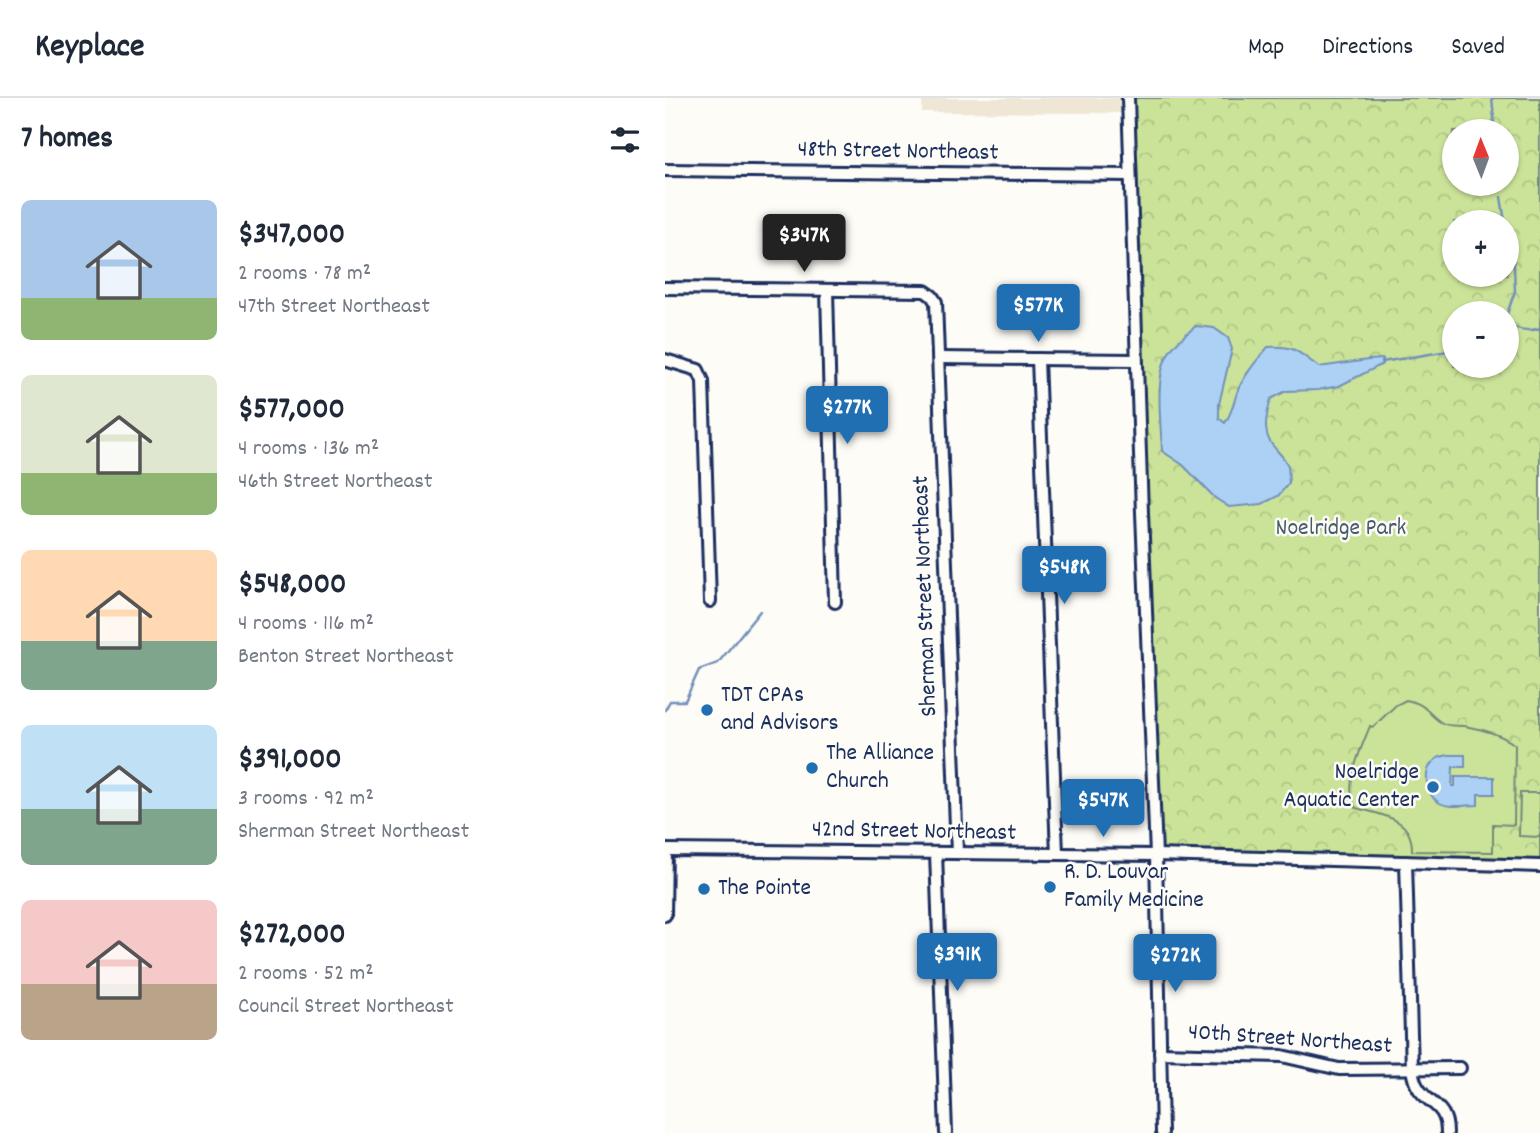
<!DOCTYPE html>
<html lang="en">
<head>
<meta charset="utf-8">
<style>
  :root { --surface:#fff; --page:#f6f6f7; --text:#1f2937; --muted:#747a83; --line:#e0e1e3; --accent:#1f6fb2 }
  body { margin:0; font-family:Dekko,sans-serif; background:var(--page); color:var(--text); height:100vh; display:flex; flex-direction:column; font-size:26px; white-space:nowrap }
  * { box-sizing:border-box; margin:0 }
  p { font-size:23px; color:var(--muted) }
  .icon { flex:none; width:38px; height:38px; fill:none; stroke:currentColor; stroke-width:2; stroke-linecap:round; stroke-linejoin:round }
  .map { position:relative; flex:1; overflow:hidden }
  .details { display:flex; flex-direction:column; background:var(--surface); width:665px }
  .details>* { flex:none }
  .needle { width:46px; rotate:359deg }
  .buttons { position:absolute; left:777px; top:21px; display:grid; gap:14px }
  .buttons a { display:grid; place-items:center; width:77px; height:77px; border-radius:50%; background:var(--surface); box-shadow:0 2px 5px #0004; font-size:35px }
  .price { position:absolute; translate:-50% -60px; padding:0 16px; border-radius:7px; background:var(--accent); color:#fff; font-size:23px; line-height:46px; filter:drop-shadow(0 2px 4px #0008) }
  .price::after { content:''; position:absolute; left:50%; top:42px; width:21px; height:16px; margin-left:-10px; background:inherit; clip-path:polygon(0 0,100% 0,50% 100%) }
  .price.active { background:#222; color:#fff }
  ul { padding:0; list-style:none }
  li { display:flex; align-items:center; gap:21px; height:175px; padding:0 21px }
  li span { display:grid; place-items:center; flex:none; width:196px; height:140px; border-radius:10px; color:#555 }
  li>.icon { margin-inline-start:auto }
  span .icon { width:84px; height:84px; fill:#fffc; stroke-width:1 }
  li b { font-size:30px }
  h2 { display:flex; justify-content:space-between; align-items:center; height:84px; padding:0 21px; font-size:30px }
  header { display:flex; align-items:center; gap:42px; box-sizing:border-box; height:98px; padding:0 35px; background:var(--surface); border-bottom:2px solid var(--line) }
  header strong { font-size:33px }
  nav { display:flex; gap:38px; margin-inline-start:auto; font-size:24px }
  main { display:flex; flex:1; min-height:0 }
  .map>svg:first-child { display:block }
</style>
</head>
<body>
<header>
<strong>Keyplace</strong>
<nav><a>Map</a><a>Directions</a><a>Saved</a></nav>
</header>
<main>
<section class="details">
<h2>7 homes<svg class="icon" aria-label="filters" viewBox="0 0 24 24"><path d="M4 7h16M4 17h16"/><circle cx="9" cy="7" r="2"/><circle cx="15" cy="17" r="2"/></svg></h2>
<ul>
<li><span style="background:linear-gradient(#a9c7e8 70%,#8fb573 0)"><svg class="icon" aria-label="home" viewBox="0 0 24 24"><path d="M3 11l9-7 9 7M6 9v11h12V9"/></svg></span><div><b>$347,000</b><p>2 rooms · 78 m²</p><p>47th Street Northeast</p></div></li>
<li><span style="background:linear-gradient(#dfe7d0 70%,#8fb573 0)"><svg class="icon" aria-label="home" viewBox="0 0 24 24"><path d="M3 11l9-7 9 7M6 9v11h12V9"/></svg></span><div><b>$577,000</b><p>4 rooms · 136 m²</p><p>46th Street Northeast</p></div></li>
<li><span style="background:linear-gradient(#ffd9b3 65%,#7fa58c 0)"><svg class="icon" aria-label="home" viewBox="0 0 24 24"><path d="M3 11l9-7 9 7M6 9v11h12V9"/></svg></span><div><b>$548,000</b><p>4 rooms · 116 m²</p><p>Benton Street Northeast</p></div></li>
<li><span style="background:linear-gradient(#bfe0f5 60%,#7fa58c 0)"><svg class="icon" aria-label="home" viewBox="0 0 24 24"><path d="M3 11l9-7 9 7M6 9v11h12V9"/></svg></span><div><b>$391,000</b><p>3 rooms · 92 m²</p><p>Sherman Street Northeast</p></div></li>
<li><span style="background:linear-gradient(#f6c9c9 60%,#b9a48a 0)"><svg class="icon" aria-label="home" viewBox="0 0 24 24"><path d="M3 11l9-7 9 7M6 9v11h12V9"/></svg></span><div><b>$272,000</b><p>2 rooms · 52 m²</p><p>Council Street Northeast</p></div></li>
</ul>
</section>
<div class="map">
<svg width="875" height="1035" viewBox="0 0 875 1035">
  <defs>
    <pattern id="forest-crowns" width="20" height="18" patternUnits="userSpaceOnUse" patternTransform="scale(1.75)"><rect width="20" height="18" fill="#cbe398"/><path d="M2 6a3 3 0 1 1 6 0M12 15a3 3 0 1 1 6 0" fill="none" stroke="#aec385"/></pattern>
  </defs>
  <rect width="100%" height="100%" fill="#fdfcf7"/>
  <filter id="ink" filterUnits="userSpaceOnUse"><feTurbulence type="fractalNoise" baseFrequency=".0143" numOctaves="2"/><feDisplacementMap in="SourceGraphic" scale="14" xChannelSelector="R" yChannelSelector="G"/><feConvolveMatrix kernelMatrix="1 2 1 2 8 2 1 2 1" color-interpolation-filters="sRGB"/></filter>
  <g filter="url(#ink)">
    <path fill="#f0e6d5" d="M 257,0 L 457,0 L 458,15 L 257,14 Z"/>
    <path fill="url(#forest-crowns)" stroke="#73897b" stroke-width="2" fill-rule="evenodd" d="M 463,0 L 875,0 L 875,768 L 491,757 ZM 789,33 L 842,33 L 842,86 L 789,86 ZM 789,124 L 842,124 L 842,177 L 789,177 ZM 789,215 L 842,215 L 842,268 L 789,268 Z"/>
    <g fill="#cbe398" stroke="#73897b" stroke-width="2">
      <path d="M 741,602 C 763,606 762,616 777,625 C 784,629 792,627 799,628 C 816,631 837,636 850,647 L 849,727 L 828,726 L 828,754 L 747,753 C 748,719 716,717 691,710 C 677,688 697,649 705,628 L 708,629 L 731,607 Z"/>
      <path d="M 855,695 L 875,695 L 875,739 L 854,738 Z"/>
    </g>
    <g fill="#add1f5" stroke="#7390b9" stroke-width="2">
      <path d="M 531,228 L 549,230 L 563,240 L 567,251 L 554,306 L 554,320 L 560,325 C 567,315 569,303 573,292 C 580,276 592,262 603,249 C 631,247 632,254 654,269 L 703,262 L 718,261 L 718,266 L 674,288 L 653,292 L 621,293 L 606,301 C 602,315 597,332 606,345 C 611,353 620,359 623,368 C 624,373 623,380 624,385 L 613,398 L 597,406 L 564,409 L 550,400 L 518,367 L 497,353 C 496,328 490,283 501,260 C 507,247 520,237 531,228 Z"/>
      <path d="M 784,657 L 800,657 L 800,669 L 788,669 L 787,688 L 790,688 L 790,679 L 829,679 L 829,696 L 813,696 L 813,707 C 801,707 784,711 773,704 C 759,695 757,669 773,660 C 776,658 780,658 784,657 Z"/>
    </g>
    <g fill="none" stroke-linecap="round" stroke-linejoin="round">
      <g stroke="#7390b9" stroke-width="2.5">
        <path d="M 827,0 L 829,20 L 828,33"/>
        <path d="M 835,86 L 836,90"/>
        <path d="M 836,99 L 840,124"/>
        <path d="M 842,130 L 849,169 L 850,193 L 842,216"/>
        <path d="M 842,228 C 855,230 862,235 875,230"/>
        <path d="M 717,264 L 789,252"/>
        <path d="M 0,612 L 5,603 L 20,603 L 34,572 L 53,565 L 95,513"/>
      </g>
      <defs>
        <g id="minor">
          <path d="M 463,0 L 477,415 L 491,757 L 497,1035"/>
          <path d="M 0,72 L 465,77"/>
          <path d="M 0,190 L 260,193 L 267,198 L 271,204 L 292,755"/>
          <path d="M 162,192 L 170,504"/>
          <path d="M 274,260 L 471,262"/>
          <path d="M 373,261 L 392,756"/>
          <path d="M 0,262 L 33,272 L 38,283 L 45,503"/>
          <path d="M 0,752 L 491,757 L 875,768"/>
          <path d="M 271,755 L 281,1035"/>
          <path d="M 741,764 L 747,971 C 748,976 749,983 752,988 C 763,1008 782,1005 782,1035"/>
          <path d="M 0,817 L 1,752"/>
          <path d="M 495,955 L 617,958 L 674,971 L 795,970"/>
        </g>
      </defs>
      <use href="#minor" stroke="#1b2f5e" stroke-width="16"/>
      <use href="#minor" stroke="#fdfcf7" stroke-width="10"/>
    </g>
  </g>
  <g fill="#1f6fb2" stroke="#fdfcf7" stroke-width="2.5">
    <circle cx="42" cy="612" r="7"/>
    <circle cx="147" cy="670" r="7"/>
    <circle cx="768" cy="689" r="7"/>
    <circle cx="385" cy="789" r="7"/>
    <circle cx="39" cy="791" r="7"/>
  </g>
  <g text-anchor="middle" dominant-baseline="central" stroke-width="5" stroke-linejoin="round" paint-order="stroke">
    <g font-size="24" fill="#1b2f5e" stroke="#fdfcf7">
      <text transform="translate(233 54) rotate(1)">48th Street Northeast</text>
      <text transform="translate(261 498) rotate(-92)">Sherman Street Northeast</text>
      <text transform="translate(249 734) rotate(1)">42nd Street Northeast</text>
      <text transform="translate(625 942) rotate(4)">40th Street Northeast</text>
    </g>
    <g font-size="24" fill="#475c6c" stroke="#fdfcf7">
      <text x="676" y="431">Noelridge Park</text>
    </g>
    <g font-size="24" fill="#1b2f5e" stroke="#fdfcf7" text-anchor="start">
      <text x="56" y="598">TDT CPAs<tspan x="56" dy="28">and Advisors</tspan></text>
      <text x="161" y="656">The Alliance<tspan x="161" dy="28">Church</tspan></text>
      <text x="754" y="675" text-anchor="end">Noelridge<tspan x="754" dy="28">Aquatic Center</tspan></text>
      <text x="399" y="775">R. D. Louvar<tspan x="399" dy="28">Family Medicine</tspan></text>
      <text x="53" y="791">The Pointe</text>
    </g>
  </g>
</svg>
<div class="buttons">
<a><svg class="needle" viewBox="-14 -14 28 28"><path d="M0-13l5 13h-10z" fill="#e53935"/><path d="M0 13l5-13h-10z" fill="#747a83"/></svg></a>
<a>+</a>
<a>−</a>
</div>
<b class="price active" style="left:139px;top:176px">$347K</b>
<b class="price" style="left:373px;top:246px">$577K</b>
<b class="price" style="left:182px;top:348px">$277K</b>
<b class="price" style="left:399px;top:508px">$548K</b>
<b class="price" style="left:438px;top:741px">$547K</b>
<b class="price" style="left:292px;top:895px">$391K</b>
<b class="price" style="left:510px;top:896px">$272K</b>
</div>
</main>
</body>
</html>
